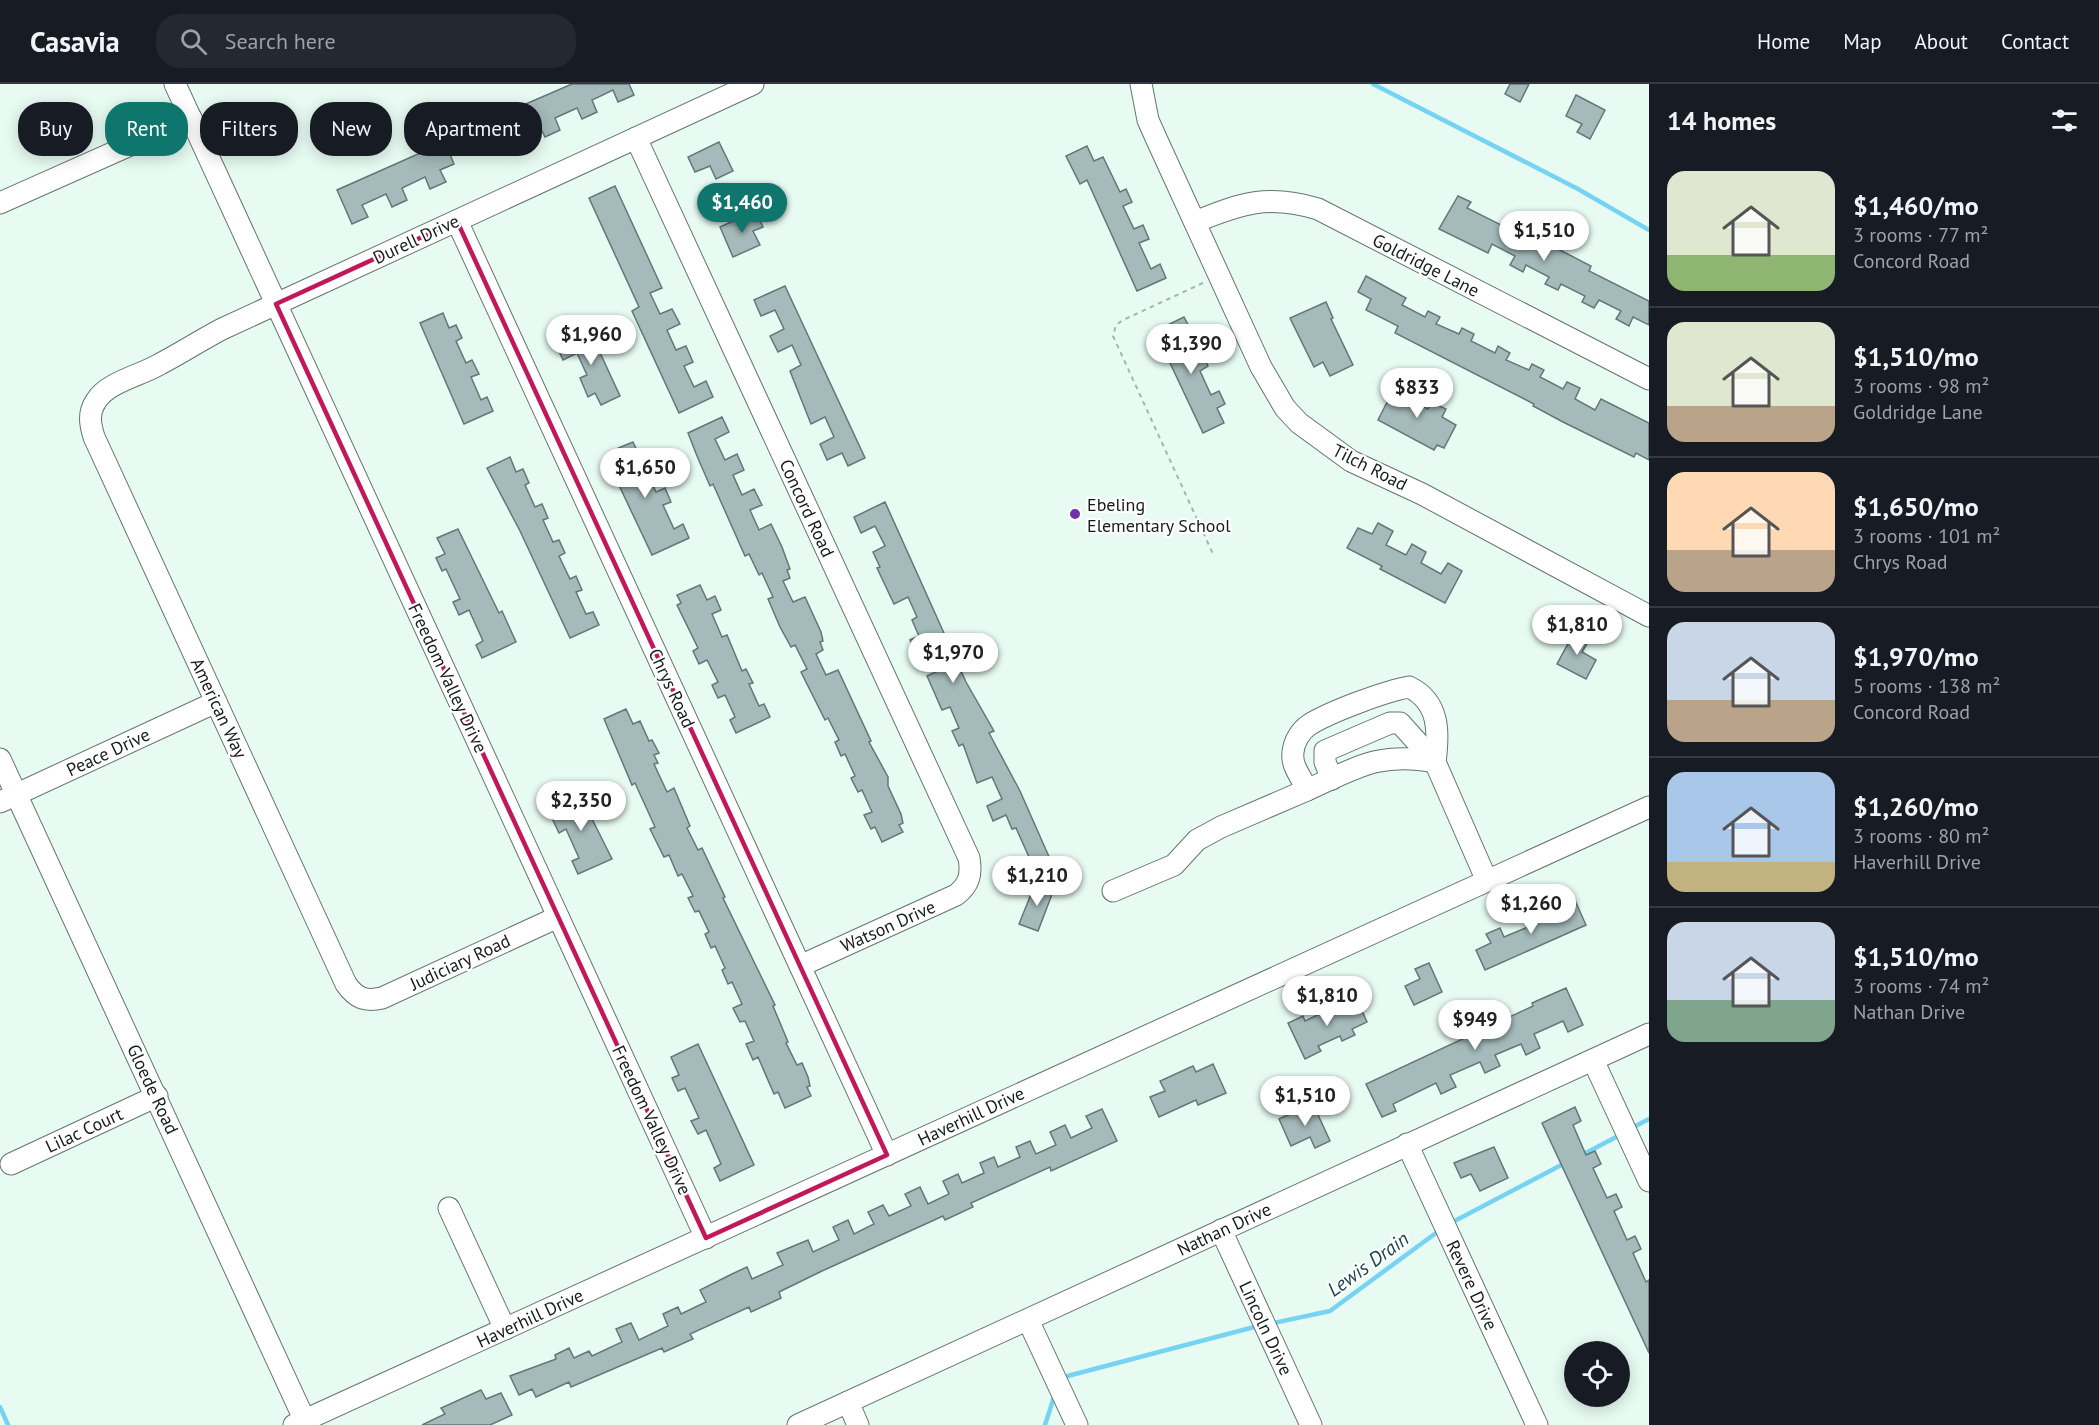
<!DOCTYPE html>
<html lang="en">
<head>
<meta charset="utf-8">
<style>
  :root { --surface:#171b24; --page:#242831; --text:#f1f3f6; --muted:#9ea1a6; --line:#363941; --accent:#0f766e }
  body { margin:0; font-family:"PT Sans",sans-serif; background:var(--page); color:var(--text); height:100vh; display:flex; flex-direction:column; font-size:22px; white-space:nowrap }
  * { box-sizing:border-box; margin:0 }
  p { font-size:20px; color:var(--muted) }
  .icon { flex:none; width:33px; height:33px; fill:none; stroke:currentColor; stroke-width:2; stroke-linecap:round; stroke-linejoin:round }
  .map { position:relative; flex:1; overflow:hidden }
  .side { display:flex; flex-direction:column; background:var(--surface); width:450px }
  .side>* { flex:none }
  .guide { position:absolute; left:18px; top:18px; width:570px; height:54px; display:flex; gap:12px }
  .controls { position:absolute; left:1564px; top:1257px; display:grid; gap:12px }
  .controls a { display:grid; place-items:center; width:66px; height:66px; border-radius:50%; background:var(--surface); box-shadow:0 3px 15px #0003; font-size:30px }
  .price { position:absolute; translate:-50% -51px; padding:0 14px; border-radius:21px; background:#fff; color:#222; font-size:20px; line-height:39px; filter:drop-shadow(0 2px 3px #0008) }
  .price::after { content:''; position:absolute; left:50%; top:36px; width:18px; height:14px; margin-left:-9px; background:inherit; clip-path:polygon(0 0,100% 0,50% 100%) }
  .price.active { background:var(--accent); color:#fff }
  ul { padding:0; list-style:none }
  li { display:flex; align-items:center; gap:18px; height:150px; padding:0 18px }
  li+li { border-top:2px solid var(--line) }
  li span { display:grid; place-items:center; flex:none; width:168px; height:120px; border-radius:18px; color:#555 }
  li>.icon { margin-inline-start:auto }
  span .icon { width:72px; height:72px; fill:#fffc; stroke-width:1 }
  li b { font-size:26px }
  h2 { display:flex; justify-content:space-between; align-items:center; height:72px; padding:0 18px; font-size:26px }
  .tag { padding:0 21px; border-radius:24px; background:var(--surface); box-shadow:0 3px 15px #0003; font-size:21px; line-height:54px }
  .tag.active { background:var(--accent); color:#fff }
  header { display:flex; align-items:center; gap:36px; box-sizing:border-box; height:84px; padding:0 30px; background:var(--surface); border-bottom:2px solid var(--line) }
  header strong { font-size:28px }
  nav { display:flex; gap:33px; margin-inline-start:auto; font-size:21px }
  .search { width:420px; height:54px; background:var(--page); display:flex; align-items:center; gap:15px; box-sizing:border-box; padding:0 21px; border-radius:24px; color:var(--muted); font-size:22px }
  main { display:flex; flex:1; min-height:0 }
  .map>svg:first-child { display:block }
</style>
</head>
<body>
<header>
<strong>Casavia</strong>
<div class="search"><svg class="icon" aria-label="search" viewBox="0 0 24 24"><circle cx="10" cy="10" r="6"/><path d="M15 15l6 6"/></svg>Search here</div>
<nav><a>Home</a><a>Map</a><a>About</a><a>Contact</a></nav>
</header>
<main>
<div class="map">
<svg width="1649" height="1341" viewBox="0 0 1649 1341">
  <rect width="100%" height="100%" fill="#e7fbf2"/>
  <g fill="none" stroke-linecap="round" stroke-linejoin="round">
    <g stroke="#77d3f2" stroke-width="4.5">
      <path d="M 1373,0 L 1578,105 L 1649,146"/>
      <path d="M 1630,1045 L 1649,1035"/>
      <path d="M 1580,1072 L 1620,1051"/>
      <path d="M 1449,1140 L 1567,1078"/>
      <path d="M 1269,1240 L 1330,1227 L 1440,1146"/>
      <path d="M 1060,1294 L 1258,1242"/>
      <path d="M 0,1323 L 8,1341"/>
      <path d="M 1045,1341 L 1055,1310"/>
    </g>
  </g>
  <g fill="#a5baba" stroke="#637776" stroke-width="1.5">
    <path d="M 572,0 L 629,0 L 634,11 L 618,18 L 613,6 L 592,16 L 597,28 L 582,35 L 577,24 L 555,34 L 560,46 L 545,53 L 538,39 L 516,49 L 521,62 L 506,69 L 491,35 Z"/>
    <path d="M 1510,0 L 1529,0 L 1520,18 L 1505,10 Z"/>
    <path d="M 1576,11 L 1605,26 L 1590,55 L 1577,48 L 1582,40 L 1566,32 Z"/>
    <path d="M 445,58 L 454,80 L 440,86 L 446,98 L 430,105 L 425,93 L 402,104 L 407,116 L 392,123 L 386,110 L 362,121 L 368,133 L 352,140 L 337,106 Z"/>
    <path d="M 719,58 L 733,87 L 716,95 L 710,82 L 695,88 L 688,73 Z"/>
    <path d="M 1087,62 L 1094,77 L 1103,73 L 1120,108 L 1126,105 L 1132,118 L 1123,122 L 1134,145 L 1143,141 L 1149,155 L 1139,159 L 1151,185 L 1160,180 L 1166,194 L 1137,207 L 1087,96 L 1080,100 L 1066,72 Z"/>
    <path d="M 615,102 L 662,204 L 650,209 L 660,230 L 672,225 L 680,240 L 667,246 L 676,266 L 686,262 L 693,278 L 684,282 L 694,303 L 706,297 L 713,313 L 679,329 L 632,227 L 639,223 L 589,114 Z"/>
    <path d="M 1458,112 L 1471,118 L 1467,124 L 1527,154 L 1529,151 L 1556,164 L 1591,182 L 1589,187 L 1649,217 L 1649,241 L 1633,233 L 1629,242 L 1616,235 L 1621,227 L 1599,216 L 1594,224 L 1582,218 L 1585,212 L 1561,200 L 1558,206 L 1545,200 L 1549,193 L 1526,181 L 1523,188 L 1510,181 L 1515,172 L 1492,160 L 1488,169 L 1439,145 Z"/>
    <path d="M 756,127 L 763,143 L 753,147 L 760,161 L 733,173 L 720,143 Z"/>
    <path d="M 1366,192 L 1406,214 L 1402,221 L 1425,233 L 1428,227 L 1440,233 L 1436,240 L 1459,250 L 1462,244 L 1474,250 L 1471,257 L 1495,269 L 1498,262 L 1510,269 L 1506,276 L 1529,286 L 1532,280 L 1544,286 L 1540,293 L 1563,305 L 1567,298 L 1580,304 L 1575,315 L 1595,326 L 1601,315 L 1649,339 L 1649,376 L 1636,369 L 1634,373 L 1563,338 L 1533,322 L 1534,320 L 1395,249 L 1398,242 L 1366,226 L 1371,215 L 1358,208 Z"/>
    <path d="M 785,202 L 865,374 L 848,382 L 842,369 L 827,376 L 820,360 L 834,353 L 825,333 L 811,340 L 790,287 L 801,281 L 792,261 L 778,268 L 770,252 L 784,245 L 775,226 L 761,232 L 754,216 Z"/>
    <path d="M 1326,218 L 1333,234 L 1331,235 L 1353,281 L 1330,292 L 1323,278 L 1314,283 L 1290,234 Z"/>
    <path d="M 443,229 L 449,244 L 456,241 L 462,254 L 456,257 L 466,279 L 472,276 L 479,290 L 471,293 L 481,316 L 487,313 L 493,327 L 464,340 L 420,239 Z"/>
    <path d="M 1184,233 L 1191,246 L 1182,250 L 1193,274 L 1202,269 L 1208,282 L 1200,287 L 1211,311 L 1219,307 L 1225,320 L 1217,324 L 1224,339 L 1203,349 L 1155,247 Z"/>
    <path d="M 589,245 L 620,312 L 601,321 L 595,309 L 588,313 L 580,294 L 587,291 L 577,269 L 563,276 L 556,261 Z"/>
    <path d="M 1397,299 L 1411,306 L 1407,315 L 1428,325 L 1431,318 L 1446,325 L 1442,333 L 1456,341 L 1444,364 L 1437,361 L 1434,366 L 1378,336 Z"/>
    <path d="M 722,333 L 729,348 L 715,355 L 725,376 L 737,370 L 744,386 L 733,391 L 742,411 L 754,405 L 762,421 L 750,426 L 759,446 L 771,440 L 782,463 L 790,485 L 787,486 L 790,494 L 783,497 L 793,518 L 805,513 L 821,548 L 823,557 L 820,558 L 823,566 L 816,570 L 826,591 L 838,586 L 871,657 L 869,658 L 888,693 L 888,702 L 901,730 L 903,739 L 899,741 L 903,748 L 882,758 L 875,743 L 871,745 L 864,731 L 872,728 L 862,706 L 858,708 L 851,694 L 855,692 L 845,670 L 841,672 L 835,658 L 839,656 L 828,634 L 825,636 L 801,588 L 807,585 L 795,561 L 791,563 L 780,543 L 768,515 L 773,513 L 762,489 L 759,491 L 749,470 L 745,472 L 713,400 L 710,402 L 697,372 L 688,349 Z"/>
    <path d="M 633,358 L 640,373 L 649,369 L 655,383 L 646,387 L 656,408 L 665,404 L 671,418 L 663,421 L 674,445 L 683,440 L 689,454 L 652,471 L 608,378 L 612,376 L 609,368 Z"/>
    <path d="M 510,373 L 516,388 L 523,385 L 529,399 L 525,401 L 535,423 L 542,420 L 548,434 L 543,436 L 553,458 L 559,456 L 565,469 L 559,472 L 570,495 L 576,492 L 582,506 L 576,508 L 586,530 L 593,528 L 599,541 L 570,554 L 520,447 L 487,384 Z"/>
    <path d="M 885,418 L 966,598 L 994,647 L 989,649 L 1020,707 L 1054,784 L 1037,791 L 1016,744 L 1012,745 L 1006,731 L 993,737 L 987,722 L 1002,715 L 992,693 L 977,699 L 963,660 L 959,662 L 952,647 L 959,644 L 950,623 L 942,626 L 927,592 L 936,588 L 925,565 L 916,569 L 910,556 L 919,552 L 912,536 L 917,533 L 908,513 L 894,520 L 877,484 L 880,483 L 873,468 L 885,462 L 875,442 L 861,449 L 854,433 Z"/>
    <path d="M 1378,439 L 1393,447 L 1386,461 L 1406,471 L 1412,460 L 1426,468 L 1421,479 L 1441,490 L 1448,479 L 1462,487 L 1445,519 L 1380,485 L 1382,482 L 1347,464 L 1358,444 L 1372,450 Z"/>
    <path d="M 458,445 L 499,529 L 502,527 L 516,558 L 482,574 L 476,561 L 483,557 L 469,526 L 459,531 L 453,518 L 460,515 L 446,485 L 442,487 L 436,474 L 445,470 L 437,454 Z"/>
    <path d="M 700,501 L 707,516 L 715,512 L 721,526 L 712,530 L 722,553 L 727,551 L 742,587 L 746,585 L 753,599 L 749,600 L 759,622 L 764,620 L 770,633 L 736,649 L 730,636 L 735,633 L 725,611 L 718,614 L 712,601 L 718,598 L 707,576 L 699,580 L 693,567 L 698,564 L 677,521 L 681,519 L 677,511 Z"/>
    <path d="M 1576,545 L 1591,553 L 1582,568 L 1596,576 L 1586,595 L 1557,580 Z"/>
    <path d="M 626,625 L 633,640 L 640,637 L 649,657 L 652,656 L 659,669 L 654,671 L 658,679 L 654,680 L 667,708 L 674,704 L 690,742 L 687,744 L 698,766 L 702,764 L 725,813 L 723,814 L 775,921 L 773,922 L 788,958 L 786,959 L 797,981 L 802,979 L 808,993 L 810,1002 L 807,1003 L 811,1012 L 785,1024 L 778,1008 L 774,1010 L 758,973 L 753,976 L 746,960 L 754,957 L 745,937 L 740,938 L 733,924 L 742,920 L 732,898 L 728,900 L 722,886 L 725,884 L 715,862 L 711,864 L 705,850 L 709,848 L 699,827 L 695,828 L 688,814 L 693,812 L 682,790 L 678,792 L 669,771 L 664,773 L 650,745 L 655,743 L 635,699 L 632,701 L 604,635 Z"/>
    <path d="M 576,703 L 612,775 L 578,790 L 572,777 L 579,774 L 566,745 L 559,749 L 552,734 L 565,728 L 557,712 Z"/>
    <path d="M 1036,798 L 1054,805 L 1038,847 L 1019,840 Z"/>
    <path d="M 1573,812 L 1586,841 L 1485,886 L 1476,866 L 1491,859 L 1486,850 L 1500,844 L 1504,853 L 1528,843 L 1523,833 L 1537,827 L 1542,838 L 1564,828 L 1560,819 Z"/>
    <path d="M 1429,879 L 1442,908 L 1414,921 L 1405,902 L 1420,895 L 1415,885 Z"/>
    <path d="M 1566,904 L 1583,941 L 1568,948 L 1563,937 L 1534,950 L 1540,964 L 1526,971 L 1521,960 L 1495,971 L 1500,982 L 1485,989 L 1480,978 L 1450,991 L 1456,1003 L 1441,1010 L 1436,999 L 1393,1020 L 1396,1027 L 1382,1033 L 1366,1000 L 1533,922 L 1532,919 Z"/>
    <path d="M 1338,916 L 1341,921 L 1349,917 L 1351,921 L 1358,918 L 1367,938 L 1352,945 L 1355,951 L 1342,957 L 1340,952 L 1318,962 L 1321,967 L 1305,975 L 1288,939 L 1303,932 L 1305,937 L 1328,926 L 1326,922 Z"/>
    <path d="M 698,960 L 754,1081 L 720,1097 L 714,1084 L 721,1080 L 706,1046 L 698,1050 L 691,1037 L 699,1034 L 685,1004 L 678,1007 L 672,994 L 679,991 L 671,973 Z"/>
    <path d="M 1213,980 L 1226,1009 L 1198,1021 L 1196,1016 L 1159,1033 L 1150,1013 L 1165,1007 L 1160,997 L 1193,982 L 1196,988 Z"/>
    <path d="M 1313,1020 L 1330,1057 L 1315,1064 L 1310,1053 L 1291,1062 L 1279,1035 Z"/>
    <path d="M 1575,1023 L 1581,1037 L 1573,1041 L 1586,1071 L 1595,1067 L 1601,1080 L 1593,1084 L 1607,1114 L 1616,1110 L 1622,1123 L 1614,1127 L 1627,1156 L 1635,1152 L 1641,1165 L 1633,1169 L 1646,1198 L 1649,1196 L 1649,1269 L 1542,1039 Z"/>
    <path d="M 1102,1025 L 1117,1057 L 1051,1087 L 1050,1083 L 971,1119 L 973,1123 L 945,1136 L 943,1132 L 822,1187 L 779,1208 L 781,1214 L 751,1228 L 749,1223 L 690,1250 L 693,1255 L 664,1268 L 662,1264 L 571,1303 L 569,1298 L 536,1313 L 532,1305 L 519,1311 L 510,1292 L 556,1275 L 555,1271 L 569,1264 L 574,1274 L 589,1267 L 592,1272 L 622,1258 L 616,1245 L 631,1239 L 639,1256 L 668,1242 L 663,1230 L 678,1223 L 681,1230 L 706,1218 L 700,1206 L 732,1190 L 747,1183 L 752,1195 L 783,1181 L 777,1169 L 808,1156 L 813,1168 L 839,1156 L 833,1143 L 848,1136 L 854,1150 L 874,1140 L 868,1128 L 883,1121 L 889,1132 L 911,1122 L 905,1110 L 920,1103 L 928,1120 L 949,1110 L 943,1097 L 958,1090 L 962,1099 L 984,1089 L 980,1079 L 994,1073 L 998,1083 L 1020,1073 L 1016,1063 L 1030,1057 L 1036,1070 L 1056,1061 L 1050,1048 L 1065,1041 L 1071,1054 L 1092,1044 L 1086,1032 Z"/>
    <path d="M 1494,1063 L 1508,1094 L 1480,1107 L 1471,1090 L 1461,1094 L 1454,1079 Z"/>
    <path d="M 481,1306 L 486,1315 L 501,1309 L 512,1331 L 490,1341 L 422,1341 L 445,1330 L 441,1324 Z"/>
  </g>
  <g fill="none" stroke-linecap="round" stroke-linejoin="round">
    <defs>
      <g id="minor">
        <path d="M 175,0 L 706,1154"/>
        <path d="M 1141,0 L 1148,36 L 1156,54 L 1261,283 L 1285,324 L 1299,339 L 1351,377 L 1422,410 L 1649,532"/>
        <path d="M 636,54 L 969,774 C 972,791 969,801 956,811 L 800,882"/>
        <path d="M 0,119 L 191,34"/>
        <path d="M 457,137 L 887,1071"/>
        <path d="M 1195,138 C 1241,119 1268,110 1318,125 L 1649,295"/>
        <path d="M 1409,603 C 1440,618 1439,649 1435,678 C 1380,667 1356,684 1307,706 C 1302,693 1291,683 1293,668 C 1294,658 1300,647 1309,641 C 1329,628 1386,607 1409,603 Z"/>
        <path d="M 0,675 L 305,1337"/>
        <path d="M 1332,695 L 1325,678 L 1325,667 L 1390,639 L 1400,639 L 1435,678 L 1487,797"/>
        <path d="M 0,718 L 216,618"/>
        <path d="M 1113,807 L 1174,781 L 1197,756 L 1221,743 L 1307,706"/>
        <path d="M 558,833 L 382,914 C 365,918 356,914 346,900 L 94,353 C 90,340 88,329 96,317 C 107,298 142,291 160,280 C 181,269 201,256 222,245 L 753,0"/>
        <path d="M 1593,976 L 1649,1097"/>
        <path d="M 1407,1060 L 1537,1341"/>
        <path d="M 11,1080 L 157,1012"/>
        <path d="M 449,1124 L 505,1245"/>
        <path d="M 1221,1146 L 1311,1341"/>
        <path d="M 1028,1236 L 1077,1341"/>
        <path d="M 848,1318 L 858,1341"/>
        <path d="M 294,1341 L 1649,723"/>
        <path d="M 798,1341 L 1649,950"/>
      </g>
    </defs>
    <use href="#minor" stroke="#64756d" stroke-width="23"/>
    <path stroke="#a5b5ad" stroke-width="2" stroke-dasharray="4.5 4.5" stroke-linecap="butt" d="M 1203,199 L 1123,236 L 1116,241 L 1113,252 L 1213,470"/>
    <use href="#minor" stroke="#fff" stroke-width="21"/>
  </g>
  <path fill="none" stroke="#c2185b" stroke-width="4.5" stroke-linejoin="round" d="M 457,137 L 887,1071 L 706,1154 L 276,220 Z"/>
  <circle fill="#7130a5" stroke="#fff" stroke-width="2" cx="1075" cy="430" r="6"/>
  <g text-anchor="middle" dominant-baseline="central" stroke-width="4.5" stroke-linejoin="round" paint-order="stroke">
    <g font-size="18" fill="#151c19" stroke="#fff">
      <text transform="translate(416 155) rotate(-25)">Durell Drive</text>
      <text transform="translate(1426 181) rotate(27)">Goldridge Lane</text>
      <text transform="translate(1370 383) rotate(27)">Tilch Road</text>
      <text transform="translate(807 424) rotate(65)">Concord Road</text>
      <text transform="translate(448 594) rotate(65)">Freedom Valley Drive</text>
      <text transform="translate(672 604) rotate(65)">Chrys Road</text>
      <text transform="translate(219 624) rotate(65)">American Way</text>
      <text transform="translate(108 668) rotate(-25)">Peace Drive</text>
      <text transform="translate(888 842) rotate(-24)">Watson Drive</text>
      <text transform="translate(460 878) rotate(-25)">Judiciary Road</text>
      <text transform="translate(153 1005) rotate(65)">Gloede Road</text>
      <text transform="translate(971 1032) rotate(-25)">Haverhill Drive</text>
      <text transform="translate(652 1036) rotate(65)">Freedom Valley Drive</text>
      <text transform="translate(84 1046) rotate(-25)">Lilac Court</text>
      <text transform="translate(1224 1145) rotate(-25)">Nathan Drive</text>
      <text transform="translate(1472 1201) rotate(65)">Revere Drive</text>
      <text transform="translate(530 1234) rotate(-25)">Haverhill Drive</text>
      <text transform="translate(1266 1244) rotate(65)">Lincoln Drive</text>
    </g>
    <g font-size="18" fill="#151c19" stroke="#fff" text-anchor="start">
      <text x="1087" y="420">Ebeling<tspan x="1087" dy="21">Elementary School</tspan></text>
    </g>
    <g font-size="20" font-style="italic" fill="#1a4451" stroke="#fff">
      <text transform="translate(1368 1180) rotate(-36)">Lewis Drain</text>
    </g>
  </g>
</svg>
<div class="controls">
<a><svg class="icon" aria-label="locate" viewBox="0 0 24 24"><circle cx="12" cy="12" r="6"/><path d="M12 2v4M12 18v4M2 12h4M18 12h4"/></svg></a>
</div>
<b class="price active" style="left:742px;top:150px">$1,460</b>
<b class="price" style="left:1544px;top:178px">$1,510</b>
<b class="price" style="left:591px;top:282px">$1,960</b>
<b class="price" style="left:1191px;top:291px">$1,390</b>
<b class="price" style="left:1417px;top:335px">$833</b>
<b class="price" style="left:645px;top:415px">$1,650</b>
<b class="price" style="left:1577px;top:572px">$1,810</b>
<b class="price" style="left:953px;top:600px">$1,970</b>
<b class="price" style="left:581px;top:748px">$2,350</b>
<b class="price" style="left:1037px;top:823px">$1,210</b>
<b class="price" style="left:1531px;top:851px">$1,260</b>
<b class="price" style="left:1327px;top:943px">$1,810</b>
<b class="price" style="left:1475px;top:967px">$949</b>
<b class="price" style="left:1305px;top:1043px">$1,510</b>
<div class="guide">
<a class="tag">Buy</a>
<a class="tag active">Rent</a>
<a class="tag">Filters</a>
<a class="tag">New</a>
<a class="tag">Apartment</a>
</div>
</div>
<section class="side">
<h2>14 homes<svg class="icon" aria-label="filters" viewBox="0 0 24 24"><path d="M4 7h16M4 17h16"/><circle cx="9" cy="7" r="2"/><circle cx="15" cy="17" r="2"/></svg></h2>
<ul>
<li><span style="background:linear-gradient(#dfe7d0 70%,#8fb573 0)"><svg class="icon" aria-label="home" viewBox="0 0 24 24"><path d="M3 11l9-7 9 7M6 9v11h12V9"/></svg></span><div><b>$1,460/mo</b><p>3 rooms · 77 m²</p><p>Concord Road</p></div></li>
<li><span style="background:linear-gradient(#dfe7d0 70%,#b9a48a 0)"><svg class="icon" aria-label="home" viewBox="0 0 24 24"><path d="M3 11l9-7 9 7M6 9v11h12V9"/></svg></span><div><b>$1,510/mo</b><p>3 rooms · 98 m²</p><p>Goldridge Lane</p></div></li>
<li><span style="background:linear-gradient(#ffd9b3 65%,#b9a48a 0)"><svg class="icon" aria-label="home" viewBox="0 0 24 24"><path d="M3 11l9-7 9 7M6 9v11h12V9"/></svg></span><div><b>$1,650/mo</b><p>3 rooms · 101 m²</p><p>Chrys Road</p></div></li>
<li><span style="background:linear-gradient(#c9d6e8 65%,#b9a48a 0)"><svg class="icon" aria-label="home" viewBox="0 0 24 24"><path d="M3 11l9-7 9 7M6 9v11h12V9"/></svg></span><div><b>$1,970/mo</b><p>5 rooms · 138 m²</p><p>Concord Road</p></div></li>
<li><span style="background:linear-gradient(#a9c7e8 75%,#c2b280 0)"><svg class="icon" aria-label="home" viewBox="0 0 24 24"><path d="M3 11l9-7 9 7M6 9v11h12V9"/></svg></span><div><b>$1,260/mo</b><p>3 rooms · 80 m²</p><p>Haverhill Drive</p></div></li>
<li><span style="background:linear-gradient(#c9d6e8 65%,#7fa58c 0)"><svg class="icon" aria-label="home" viewBox="0 0 24 24"><path d="M3 11l9-7 9 7M6 9v11h12V9"/></svg></span><div><b>$1,510/mo</b><p>3 rooms · 74 m²</p><p>Nathan Drive</p></div></li>
</ul>
</section>
</main>
</body>
</html>
